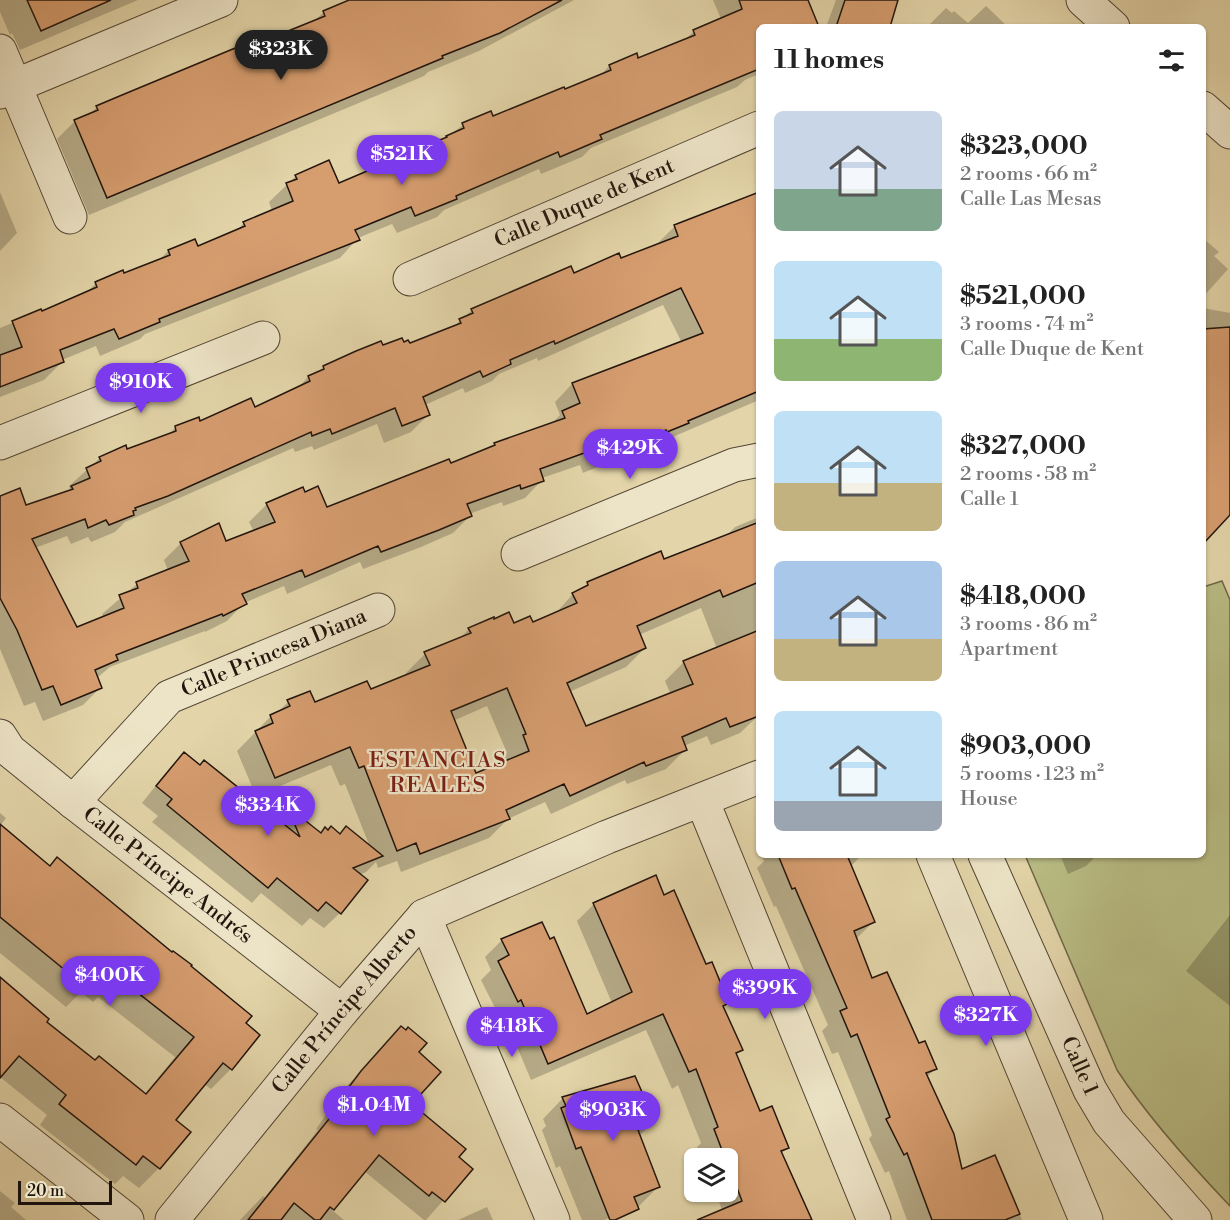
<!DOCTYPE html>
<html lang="en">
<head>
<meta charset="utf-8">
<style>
  :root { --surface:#fff; --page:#f6f6f6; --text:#222; --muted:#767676; --accent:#7c3aed }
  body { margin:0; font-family:"Libre Bodoni",serif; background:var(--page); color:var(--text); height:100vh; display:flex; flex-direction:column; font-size:22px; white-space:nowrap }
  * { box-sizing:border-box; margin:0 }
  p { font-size:20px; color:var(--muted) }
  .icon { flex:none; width:33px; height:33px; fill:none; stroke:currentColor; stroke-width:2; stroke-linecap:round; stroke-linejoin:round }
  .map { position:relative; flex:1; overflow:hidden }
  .details { position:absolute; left:756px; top:24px; width:450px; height:834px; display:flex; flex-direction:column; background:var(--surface); border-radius:9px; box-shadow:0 2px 4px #0004 }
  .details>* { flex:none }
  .fabs { position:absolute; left:684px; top:1148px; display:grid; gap:12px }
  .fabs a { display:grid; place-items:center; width:54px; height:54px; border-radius:9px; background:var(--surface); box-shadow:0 2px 4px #0004; font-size:30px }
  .scale { position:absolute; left:18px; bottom:15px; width:94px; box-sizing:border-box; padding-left:6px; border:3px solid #22150d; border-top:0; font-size:16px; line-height:21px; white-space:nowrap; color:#22150d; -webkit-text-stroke:4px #ede4c7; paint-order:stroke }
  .price { position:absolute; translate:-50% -51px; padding:0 14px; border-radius:21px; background:var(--accent); color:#fff; font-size:20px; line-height:39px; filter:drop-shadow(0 2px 3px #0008) }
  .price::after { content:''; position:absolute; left:50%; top:36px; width:18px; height:14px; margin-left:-9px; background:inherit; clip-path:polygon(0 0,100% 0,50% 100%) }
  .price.selected { background:#222; color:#fff }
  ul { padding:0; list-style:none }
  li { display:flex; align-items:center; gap:18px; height:150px; padding:0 18px }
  li span { display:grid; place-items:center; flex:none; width:168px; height:120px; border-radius:9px; color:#555 }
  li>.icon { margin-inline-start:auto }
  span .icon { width:72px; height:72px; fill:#fffc; stroke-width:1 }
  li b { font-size:26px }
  h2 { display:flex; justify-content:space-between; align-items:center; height:72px; padding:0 18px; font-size:26px }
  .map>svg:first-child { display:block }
</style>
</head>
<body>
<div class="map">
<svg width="1230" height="1220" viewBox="0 0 1230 1220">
  <rect width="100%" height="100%" fill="#e3d5a9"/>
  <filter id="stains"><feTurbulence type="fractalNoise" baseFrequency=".00333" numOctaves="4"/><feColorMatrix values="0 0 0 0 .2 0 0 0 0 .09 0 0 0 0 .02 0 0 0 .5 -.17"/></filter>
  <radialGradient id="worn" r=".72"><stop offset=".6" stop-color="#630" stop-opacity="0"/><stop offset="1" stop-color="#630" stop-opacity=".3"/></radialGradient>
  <path fill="#b9bc84" stroke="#6e6848" stroke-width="1.5" d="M 1222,581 L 1230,600 L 1230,1206 C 1192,1166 1147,1116 1117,1070 L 1025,855 L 1203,855 L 1203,587 Z"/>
  <g fill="#0003" fill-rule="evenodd">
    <path d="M 0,0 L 138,0 L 20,50 L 12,33 L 10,35 L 0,12 Z"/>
    <path d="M 356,0 L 574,0 L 479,51 L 428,72 L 424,76 L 89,215 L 57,139 L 75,121 L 88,116 L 97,107 L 313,22 L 324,12 Z"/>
    <path d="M 713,0 L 806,0 L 817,27 L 759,27 L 759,74 L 745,80 L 737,87 L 591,148 L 582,157 L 541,174 L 539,169 L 444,210 L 437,217 L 397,233 L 392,224 L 358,238 L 340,258 L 145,334 L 140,339 L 100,356 L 96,346 L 62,360 L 62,362 L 44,380 L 0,397 L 0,328 L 86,293 L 96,283 L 124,275 L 157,262 L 168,251 L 197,248 L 236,231 L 244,223 L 272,211 L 269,202 L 296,176 L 338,185 L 443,140 L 463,125 L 492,118 L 564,91 L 599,77 L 609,66 L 636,55 L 638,60 L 684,41 L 694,31 L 721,19 Z"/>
    <path d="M 836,0 L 896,0 L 888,27 L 826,27 Z"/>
    <path d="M 986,6 L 1008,27 L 927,27 L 946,8 L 952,13 L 954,11 L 968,23 Z"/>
    <path d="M 0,192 L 17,233 L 0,251 Z"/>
    <path d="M 759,194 L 759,400 L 675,436 L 670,440 L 649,448 L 648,446 L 583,473 L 580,465 L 542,478 L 542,480 L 525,498 L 503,506 L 502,502 L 469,514 L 470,516 L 453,533 L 421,547 L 363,569 L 360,562 L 287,594 L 284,586 L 244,603 L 227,621 L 205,632 L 205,631 L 110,667 L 97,678 L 101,687 L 83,705 L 43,721 L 35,702 L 24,706 L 0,649 L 0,497 L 25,507 L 67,493 L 70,490 L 69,486 L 100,458 L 127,451 L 167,436 L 175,428 L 254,409 L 297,389 L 308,377 L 317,374 L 323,368 L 357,352 L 403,344 L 409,345 L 452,328 L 472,310 L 620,260 L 657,244 L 674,227 ZM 663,305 L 682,343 L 572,384 L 555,402 L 560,415 L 550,425 L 495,444 L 491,448 L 451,465 L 326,509 L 305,493 L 267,504 L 249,522 L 254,532 L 226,543 L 181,543 L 164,560 L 168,571 L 137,584 L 102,614 L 104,618 L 77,629 L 35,548 L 67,536 L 71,544 L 88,537 L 91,542 L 115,532 L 125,522 L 293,448 L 295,452 L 312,446 L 314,450 L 377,424 L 384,443 L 411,432 L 428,415 L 425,405 L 463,388 L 465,393 L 492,381 L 499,374 L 537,358 L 538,361 Z"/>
    <path d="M 1203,238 L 1219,252 L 1214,256 L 1228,269 L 1203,297 Z"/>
    <path d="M 1203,308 L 1230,313 L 1230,499 L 1203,541 Z"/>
    <path d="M 759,517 L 759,715 L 740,733 L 711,745 L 707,736 L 684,746 L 685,750 L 666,769 L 627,784 L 625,780 L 551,814 L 545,802 L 508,819 L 489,838 L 401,872 L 397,861 L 378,868 L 376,862 L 366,872 L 359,875 L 340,913 L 324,928 L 310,918 L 302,926 L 261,893 L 252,903 L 152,822 L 158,816 L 142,803 L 169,769 L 184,754 L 276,819 L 287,808 L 320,835 L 328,831 L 370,847 L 345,784 L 340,786 L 331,765 L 256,796 L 237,751 L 271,716 L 276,714 L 288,702 L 314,704 L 370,691 L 408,676 L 406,673 L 425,654 L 458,640 L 469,629 L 532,624 L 555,614 L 573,594 L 582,590 L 588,584 L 664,561 L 725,537 L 735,527 ZM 701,608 L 717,649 L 684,662 L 665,681 L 671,695 L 585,728 L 569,692 L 626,667 L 645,648 L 639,635 ZM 487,706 L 507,753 L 504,756 L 507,762 L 475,775 L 453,721 Z"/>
    <path d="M 0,813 L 6,818 L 0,826 L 258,1035 L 231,1069 L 211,1089 L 204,1084 L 174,1120 L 189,1132 L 159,1168 L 139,1188 L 123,1176 L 115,1184 L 40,1125 L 47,1115 L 0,1077 L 0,979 L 45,1022 L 95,1062 L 145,1094 L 175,1057 L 98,997 L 93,1002 L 81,992 L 66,1007 L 0,953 Z"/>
    <path d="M 761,855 L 862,855 L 851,866 L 874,921 L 855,940 L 871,980 L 935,1069 L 927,1077 L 961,1171 L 994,1156 L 1022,1220 L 907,1220 L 889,1171 L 885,1173 L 869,1139 L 872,1135 L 838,1052 L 832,1054 L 822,1031 L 828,1025 L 776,906 L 774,907 L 757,868 L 764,861 Z"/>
    <path d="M 1060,855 L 1097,855 L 1086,866 L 1068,874 Z"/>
    <path d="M 664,897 L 727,1003 L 722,1008 L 741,1050 L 735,1055 L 759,1113 L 787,1148 L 781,1154 L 811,1220 L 723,1220 L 725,1218 L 715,1191 L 728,1191 L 728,1158 L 702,1158 L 697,1147 L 701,1143 L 678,1085 L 672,1089 L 646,1030 L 531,1080 L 504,1016 L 500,1018 L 481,980 L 491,970 L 485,957 L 502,940 L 586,1016 L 612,1003 L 577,921 L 594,904 Z"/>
    <path d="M 1230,915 L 1230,1006 L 1186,971 Z"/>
    <path d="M 386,1044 L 417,1052 L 410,1104 L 457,1157 L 471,1169 L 426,1220 L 424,1220 L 364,1171 L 332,1210 L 344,1220 L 240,1220 L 263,1196 L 265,1197 L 318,1130 L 316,1129 L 345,1088 Z"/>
    <path d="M 563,1098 L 654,1121 L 639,1136 L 658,1187 L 638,1207 L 604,1220 L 582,1220 L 560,1166 L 556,1168 L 542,1130 L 546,1126 L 543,1119 Z"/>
    <path d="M 0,1191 L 15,1203 L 11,1207 L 26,1220 L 0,1220 Z"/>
    <path d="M 487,1207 L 493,1220 L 458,1220 Z"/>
  </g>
  <g fill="#d69d6f" stroke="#22150d" stroke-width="1.5" fill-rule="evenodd">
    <path d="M 27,0 L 111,0 L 41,31 Z"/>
    <path d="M 349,0 L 562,0 L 500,33 L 442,56 L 443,58 L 107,198 L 74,120 L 98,110 L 96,106 L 122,95 L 264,36 L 266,40 L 325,16 L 323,11 Z"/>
    <path d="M 739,0 L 808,0 L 819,27 L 759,27 L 759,69 L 600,135 L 602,139 L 560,157 L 558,152 L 456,196 L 457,199 L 415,216 L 411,207 L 355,230 L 360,240 L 159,319 L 160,322 L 119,339 L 114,329 L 60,350 L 64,362 L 0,387 L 0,355 L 22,347 L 12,321 L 41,309 L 42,311 L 97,287 L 95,282 L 123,270 L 124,273 L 170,255 L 168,250 L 195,239 L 198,246 L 245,226 L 243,222 L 293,201 L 286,183 L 297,179 L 295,175 L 329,160 L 339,183 L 447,137 L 446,136 L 464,128 L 462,123 L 491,111 L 493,116 L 564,87 L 565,89 L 611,70 L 609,65 L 637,53 L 638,58 L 695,35 L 693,30 L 742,9 Z"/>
    <path d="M 845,0 L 898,0 L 890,27 L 836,27 Z"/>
    <path d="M 759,192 L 759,391 L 688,421 L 689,423 L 667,432 L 666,430 L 601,457 L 598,448 L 540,469 L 544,481 L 521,489 L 520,485 L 467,504 L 472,516 L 439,530 L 381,552 L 378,546 L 305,577 L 302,570 L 242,594 L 247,604 L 223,616 L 222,614 L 116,655 L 118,660 L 95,670 L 102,688 L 61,705 L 53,686 L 42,690 L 17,630 L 0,598 L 0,496 L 20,488 L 26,505 L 73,489 L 71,486 L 90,478 L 86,468 L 101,461 L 99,457 L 126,445 L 127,449 L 176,431 L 175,426 L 199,417 L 200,421 L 251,398 L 255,407 L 310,381 L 308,376 L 324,369 L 323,366 L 356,351 L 381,341 L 383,345 L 402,338 L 404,342 L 408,340 L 410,343 L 461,323 L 459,319 L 473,313 L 471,309 L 571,266 L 574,273 L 619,253 L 621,258 L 678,236 L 674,225 ZM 681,288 L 703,333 L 572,383 L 580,403 L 562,411 L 565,418 L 494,443 L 495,445 L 451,463 L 449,459 L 327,507 L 318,486 L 305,492 L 303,487 L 266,503 L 275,522 L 226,541 L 219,523 L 180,542 L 189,561 L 136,582 L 138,588 L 119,595 L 124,608 L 77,627 L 32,539 L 85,519 L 88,528 L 106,520 L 109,525 L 134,515 L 133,511 L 136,510 L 135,508 L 168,496 L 311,432 L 312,436 L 330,429 L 332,434 L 395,408 L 402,426 L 430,415 L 423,397 L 480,371 L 483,377 L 511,364 L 510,360 L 554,341 L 555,344 Z"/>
    <path d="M 1230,327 L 1230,515 L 1203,544 L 1203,329 Z"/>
    <path d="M 759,522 L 759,582 L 723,597 L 720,590 L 637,626 L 646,648 L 567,683 L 586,726 L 693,684 L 683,661 L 759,630 L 759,716 L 730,727 L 726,718 L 682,737 L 687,750 L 646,766 L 644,762 L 570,796 L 564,784 L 506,810 L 510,819 L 420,854 L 416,843 L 397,851 L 364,766 L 359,768 L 350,747 L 275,778 L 255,731 L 273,723 L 270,715 L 290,706 L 287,700 L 310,691 L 315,702 L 367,681 L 371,689 L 430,665 L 424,652 L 471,633 L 468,628 L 494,617 L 494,619 L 509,612 L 514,623 L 530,616 L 533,622 L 577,603 L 572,593 L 588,585 L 587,582 L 661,551 L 664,559 ZM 507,688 L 526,734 L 523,735 L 529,751 L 476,773 L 451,711 Z"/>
    <path d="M 184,752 L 200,765 L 204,760 L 300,837 L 287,806 L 321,833 L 325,827 L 328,830 L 331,826 L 340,834 L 346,826 L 383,856 L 353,868 L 368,880 L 341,914 L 326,902 L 318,911 L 277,878 L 268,888 L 167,805 L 172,799 L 156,786 Z"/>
    <path d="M 0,824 L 50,866 L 57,857 L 172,952 L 173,951 L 192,965 L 191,966 L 252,1016 L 246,1023 L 260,1035 L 232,1070 L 223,1063 L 176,1120 L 191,1132 L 160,1169 L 143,1156 L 136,1165 L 59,1104 L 66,1095 L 19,1056 L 0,1078 L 0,977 L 49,1019 L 47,1022 L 95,1060 L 99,1056 L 146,1094 L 194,1037 L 119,978 L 114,983 L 100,972 L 87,988 L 0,917 Z"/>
    <path d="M 778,855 L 847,855 L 875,922 L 854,931 L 872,978 L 887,972 L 919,1043 L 925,1041 L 937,1069 L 926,1073 L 954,1134 L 962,1169 L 995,1155 L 1020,1214 L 1005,1220 L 932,1220 L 907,1153 L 904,1155 L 886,1119 L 890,1117 L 857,1034 L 851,1037 L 840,1011 L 847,1008 L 795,888 L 792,889 Z"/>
    <path d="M 656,875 L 664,895 L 674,890 L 706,964 L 712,962 L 729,1003 L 723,1006 L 743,1050 L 736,1053 L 760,1111 L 772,1106 L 789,1148 L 781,1151 L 812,1220 L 697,1220 L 742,1201 L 728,1164 L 728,1158 L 725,1158 L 714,1129 L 718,1127 L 696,1069 L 689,1072 L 663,1014 L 548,1064 L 521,1000 L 518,1002 L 498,961 L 509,955 L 501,939 L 542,922 L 550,939 L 554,937 L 587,1014 L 632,992 L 593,903 Z"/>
    <path d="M 401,1026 L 406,1030 L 408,1027 L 427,1043 L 419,1052 L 441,1072 L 412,1104 L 466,1149 L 459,1157 L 473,1169 L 445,1202 L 432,1192 L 429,1196 L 379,1155 L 334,1210 L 330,1207 L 320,1220 L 315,1220 L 294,1203 L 281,1220 L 248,1220 L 333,1114 L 330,1112 L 361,1071 Z"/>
    <path d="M 635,1076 L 655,1122 L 638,1130 L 660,1187 L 634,1197 L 639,1209 L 615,1220 L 610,1220 L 581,1147 L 576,1149 L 561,1108 L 566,1106 L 562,1097 Z"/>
  </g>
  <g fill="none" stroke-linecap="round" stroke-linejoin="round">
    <defs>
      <g id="minor">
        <path d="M 1083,0 L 1113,27"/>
        <path d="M 0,51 L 70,217"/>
        <path d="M 0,92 L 221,0"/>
        <path d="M 1203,108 L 1230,132"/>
        <path id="s1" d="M 410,279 L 759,128"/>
        <path d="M 0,443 L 263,338"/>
        <path d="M 518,554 L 734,465 L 759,460"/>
        <path id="s2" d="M 0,736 L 9,750 L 73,802 L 342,1011"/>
        <path d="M 702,800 L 874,1220"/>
        <path id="s3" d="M 73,802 L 169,697 L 378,610"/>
        <path d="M 933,855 L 1086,1220"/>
        <path id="s4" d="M 985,855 L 1090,1090 L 1109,1122 L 1195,1220"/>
        <path d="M 424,916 L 553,1220"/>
        <path d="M 0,1120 L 127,1220"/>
        <path id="s5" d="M 172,1220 L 342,1011 L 424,916 L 607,837 L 759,777"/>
      </g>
    </defs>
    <use href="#minor" stroke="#524534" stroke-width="35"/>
    <use href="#minor" stroke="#ede4c7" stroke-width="33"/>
  </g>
  <g text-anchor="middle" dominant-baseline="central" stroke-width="4.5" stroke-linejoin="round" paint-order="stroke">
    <g font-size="21" fill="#22150d" stroke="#ede4c7">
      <text stroke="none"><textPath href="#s1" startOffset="190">Calle Duque de Kent</textPath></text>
      <text stroke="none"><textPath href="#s3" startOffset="256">Calle Princesa Diana</textPath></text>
      <text stroke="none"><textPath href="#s2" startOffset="219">Calle Príncipe Andrés</textPath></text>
      <text stroke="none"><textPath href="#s5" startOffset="272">Calle Príncipe Alberto</textPath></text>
      <text stroke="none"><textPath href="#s4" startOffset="231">Calle 1</textPath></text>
    </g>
    <g font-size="22" letter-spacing="1.5" fill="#7a1f14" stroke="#ede4c7">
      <text x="438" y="760">ESTANCIAS<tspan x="438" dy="25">REALES</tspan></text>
    </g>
  </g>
  <rect width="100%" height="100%" filter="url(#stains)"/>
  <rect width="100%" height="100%" fill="url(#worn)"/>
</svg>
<div class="fabs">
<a><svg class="icon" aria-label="layers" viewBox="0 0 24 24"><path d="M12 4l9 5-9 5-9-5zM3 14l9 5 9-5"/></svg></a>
</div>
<div class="scale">20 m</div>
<b class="price selected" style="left:281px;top:81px">$323K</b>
<b class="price" style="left:402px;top:186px">$521K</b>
<b class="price" style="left:141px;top:414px">$910K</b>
<b class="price" style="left:630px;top:480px">$429K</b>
<b class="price" style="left:268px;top:837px">$334K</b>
<b class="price" style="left:110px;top:1007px">$400K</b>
<b class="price" style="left:765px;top:1020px">$399K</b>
<b class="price" style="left:986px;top:1047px">$327K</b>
<b class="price" style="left:512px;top:1058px">$418K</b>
<b class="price" style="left:374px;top:1137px">$1.04M</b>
<b class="price" style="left:613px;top:1142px">$903K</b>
<section class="details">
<h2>11 homes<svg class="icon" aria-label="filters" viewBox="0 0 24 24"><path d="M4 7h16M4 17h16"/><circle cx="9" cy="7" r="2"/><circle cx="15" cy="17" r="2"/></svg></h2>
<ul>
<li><span style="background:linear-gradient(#c9d6e8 65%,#7fa58c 0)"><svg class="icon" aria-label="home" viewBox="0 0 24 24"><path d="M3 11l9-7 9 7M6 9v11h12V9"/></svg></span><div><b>$323,000</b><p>2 rooms · 66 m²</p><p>Calle Las Mesas</p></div></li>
<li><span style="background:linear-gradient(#bfe0f5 65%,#8fb573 0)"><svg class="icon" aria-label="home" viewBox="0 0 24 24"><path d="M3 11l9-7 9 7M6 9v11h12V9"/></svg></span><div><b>$521,000</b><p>3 rooms · 74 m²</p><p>Calle Duque de Kent</p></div></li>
<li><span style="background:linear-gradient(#bfe0f5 60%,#c2b280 0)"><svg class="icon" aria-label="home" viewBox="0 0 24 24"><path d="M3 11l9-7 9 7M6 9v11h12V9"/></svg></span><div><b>$327,000</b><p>2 rooms · 58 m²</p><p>Calle 1</p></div></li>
<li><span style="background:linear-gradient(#a9c7e8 65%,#c2b280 0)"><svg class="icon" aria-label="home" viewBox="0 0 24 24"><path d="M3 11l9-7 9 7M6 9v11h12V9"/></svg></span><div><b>$418,000</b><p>3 rooms · 86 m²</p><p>Apartment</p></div></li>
<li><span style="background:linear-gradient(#bfe0f5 75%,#9aa5b1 0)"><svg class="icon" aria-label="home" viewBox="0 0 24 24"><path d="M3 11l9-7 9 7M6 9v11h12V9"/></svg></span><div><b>$903,000</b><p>5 rooms · 123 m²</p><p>House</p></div></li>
</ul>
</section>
</div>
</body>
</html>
